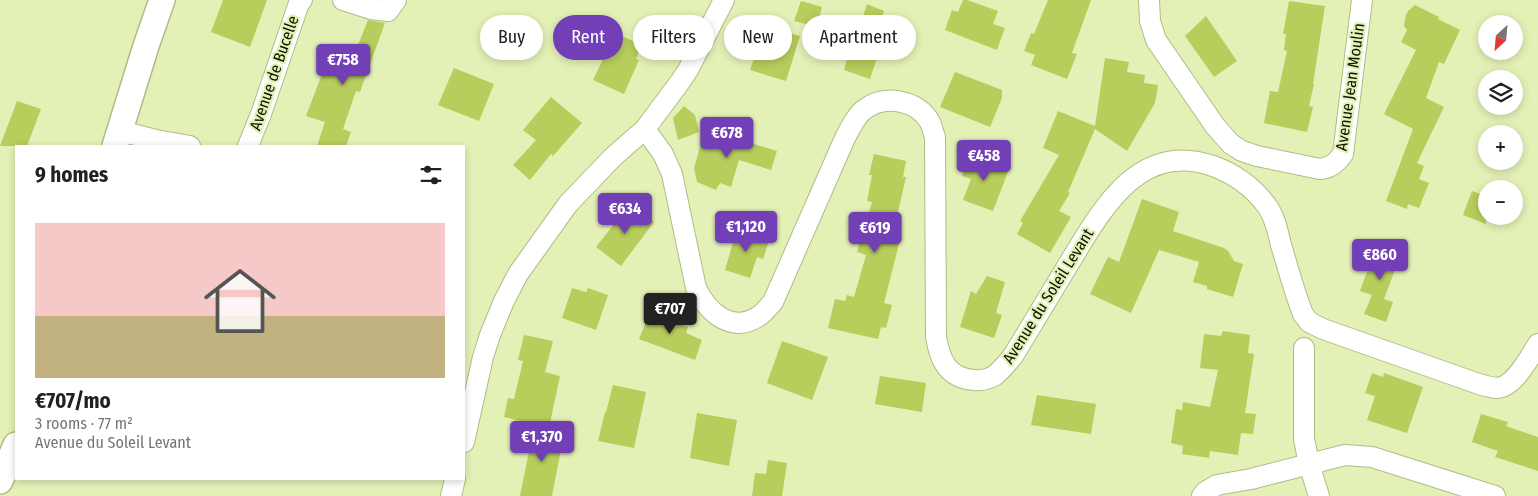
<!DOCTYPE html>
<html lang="en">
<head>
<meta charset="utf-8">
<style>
  :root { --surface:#fff; --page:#f6f6f6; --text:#202124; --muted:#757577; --accent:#723fb7 }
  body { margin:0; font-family:"Fira Sans Condensed",sans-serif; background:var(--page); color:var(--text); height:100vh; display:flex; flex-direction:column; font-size:19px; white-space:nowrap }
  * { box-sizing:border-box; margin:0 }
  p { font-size:16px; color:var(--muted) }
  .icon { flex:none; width:28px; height:28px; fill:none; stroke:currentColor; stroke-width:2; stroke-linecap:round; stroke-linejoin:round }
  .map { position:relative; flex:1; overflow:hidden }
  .panel { position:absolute; left:15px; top:145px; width:450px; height:335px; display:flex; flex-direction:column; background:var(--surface); border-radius:0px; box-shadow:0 2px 8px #0003 }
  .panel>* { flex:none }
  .guide { position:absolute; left:480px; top:15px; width:475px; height:45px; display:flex; gap:10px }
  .needle { width:32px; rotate:206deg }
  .fabs { position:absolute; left:1478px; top:15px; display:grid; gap:10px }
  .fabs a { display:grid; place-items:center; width:45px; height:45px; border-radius:50%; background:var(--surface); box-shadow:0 2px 8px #0003; font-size:25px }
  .price { position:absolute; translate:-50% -42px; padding:0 11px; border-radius:5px; background:var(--accent); color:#fff; font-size:16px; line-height:32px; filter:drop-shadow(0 1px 2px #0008) }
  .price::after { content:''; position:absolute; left:50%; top:30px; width:15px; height:11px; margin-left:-8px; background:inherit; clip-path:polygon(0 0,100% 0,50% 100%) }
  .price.current { background:#222; color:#fff }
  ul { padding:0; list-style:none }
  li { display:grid; align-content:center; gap:10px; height:265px; padding:0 20px }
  li span { display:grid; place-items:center; height:155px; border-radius:0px; color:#555 }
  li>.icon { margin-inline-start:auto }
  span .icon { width:90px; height:90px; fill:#fffc; stroke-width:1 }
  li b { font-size:21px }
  h2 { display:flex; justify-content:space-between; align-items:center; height:60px; padding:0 20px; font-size:21px }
  .chip { padding:0 18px; border-radius:22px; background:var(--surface); box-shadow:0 2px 8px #0003; font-size:18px; line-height:45px }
  .chip.current { background:var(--accent); color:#fff }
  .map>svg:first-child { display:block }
</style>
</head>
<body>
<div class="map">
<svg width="1538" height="496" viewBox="0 0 1538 496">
  <rect width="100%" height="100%" fill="#e3f1b7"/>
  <g fill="#b7cd5c">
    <path d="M 223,0 L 267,0 L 250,47 L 211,32 Z"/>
    <path d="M 963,0 L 967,0 L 998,11 L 993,24 L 1005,28 L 997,50 L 945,30 L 952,10 L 958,12 Z"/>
    <path d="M 1048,0 L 1091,0 L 1072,53 L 1077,54 L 1067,79 L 1031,65 L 1035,55 L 1024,51 L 1031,33 L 1034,34 Z"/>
    <path d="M 801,1 L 822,7 L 817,27 L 794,21 Z"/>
    <path d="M 1289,1 L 1325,6 L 1313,84 L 1314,84 L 1309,106 L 1313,107 L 1307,132 L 1264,123 L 1270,91 L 1278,92 L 1287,51 L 1284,50 L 1286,34 L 1283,34 Z"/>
    <path d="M 867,4 L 884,11 L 874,40 L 882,43 L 870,79 L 844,70 L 850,47 L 853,47 Z"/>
    <path d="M 1415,5 L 1439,17 L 1438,19 L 1460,30 L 1444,64 L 1439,62 L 1426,98 L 1444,107 L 1417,163 L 1424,166 L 1419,179 L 1429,183 L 1419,208 L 1408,204 L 1407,209 L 1386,201 L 1413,129 L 1384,114 L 1416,50 L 1401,42 L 1407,30 L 1404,26 L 1406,15 L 1408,11 Z"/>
    <path d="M 1206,16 L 1237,61 L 1214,77 L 1185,36 Z"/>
    <path d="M 368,20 L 385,23 L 360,92 L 356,91 L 343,129 L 351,132 L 346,146 L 317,146 L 325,122 L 306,116 L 332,48 L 354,55 Z"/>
    <path d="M 765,26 L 800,36 L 786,81 L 750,70 Z"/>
    <path d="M 604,28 L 642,45 L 636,59 L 639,60 L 624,94 L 593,80 L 605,55 L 594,50 Z"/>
    <path d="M 1105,58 L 1129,62 L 1127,72 L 1145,75 L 1144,83 L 1158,85 L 1155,103 L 1127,151 L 1095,129 L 1068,192 L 1070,193 L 1059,211 L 1071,217 L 1050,253 L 1017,234 L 1023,223 L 1020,221 L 1059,155 L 1043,148 L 1058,111 L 1095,126 Z"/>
    <path d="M 454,68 L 494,84 L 479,121 L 438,105 Z"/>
    <path d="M 955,72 L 1002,90 L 1002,98 L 990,127 L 940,107 Z"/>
    <path d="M 551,97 L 582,123 L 553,156 L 551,154 L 530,180 L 513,165 L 536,140 L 523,130 Z"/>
    <path d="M 17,101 L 41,109 L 27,146 L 0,146 Z"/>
    <path d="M 684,106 L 695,115 L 699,132 L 678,140 L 673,118 Z"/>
    <path d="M 705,129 L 777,151 L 771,170 L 739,160 L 731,187 L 720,183 L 716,190 L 697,182 L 694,168 Z"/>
    <path d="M 874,154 L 906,161 L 903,177 L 906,177 L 892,238 L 900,240 L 884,303 L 892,305 L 886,328 L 881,327 L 878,339 L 828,328 L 835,299 L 845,301 L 847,295 L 854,297 L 866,255 L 857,252 L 872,202 L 867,201 L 872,175 L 869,175 Z"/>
    <path d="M 970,154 L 1009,169 L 993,211 L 963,200 L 971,179 L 962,176 Z"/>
    <path d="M 1472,191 L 1486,196 L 1486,224 L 1463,215 Z"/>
    <path d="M 1142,199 L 1179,212 L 1173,231 L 1224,248 L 1228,251 L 1234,261 L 1243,264 L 1233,297 L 1207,289 L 1207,286 L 1193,282 L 1199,262 L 1159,250 L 1131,313 L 1090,294 L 1108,257 L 1119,262 Z"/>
    <path d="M 630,204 L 654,222 L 621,266 L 596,247 Z"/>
    <path d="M 737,229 L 770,238 L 763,259 L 757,257 L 750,278 L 725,270 Z"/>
    <path d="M 1378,242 L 1402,251 L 1384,299 L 1393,302 L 1386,322 L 1364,314 L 1372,295 L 1360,291 Z"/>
    <path d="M 987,276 L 1005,282 L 996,313 L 1002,315 L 994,338 L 960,327 L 971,291 L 976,294 Z"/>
    <path d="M 572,288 L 586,292 L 588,288 L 608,295 L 596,330 L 562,318 Z"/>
    <path d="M 651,309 L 672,316 L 670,321 L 688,327 L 686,333 L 702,340 L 695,360 L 639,339 Z"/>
    <path d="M 1223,331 L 1250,335 L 1248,353 L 1254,354 L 1245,413 L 1256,414 L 1253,434 L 1241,433 L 1238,455 L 1210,451 L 1209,458 L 1182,454 L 1183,446 L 1171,443 L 1176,409 L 1182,410 L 1183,402 L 1210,407 L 1218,370 L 1200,368 L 1204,334 L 1221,336 Z"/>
    <path d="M 524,335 L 553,341 L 545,372 L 560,376 L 549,428 L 504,417 L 508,398 L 514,399 L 523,361 L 518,360 Z"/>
    <path d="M 782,341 L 828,357 L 812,400 L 767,383 Z"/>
    <path d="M 1372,373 L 1383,377 L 1384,373 L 1423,387 L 1407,433 L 1367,420 L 1375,396 L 1365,393 Z"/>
    <path d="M 880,376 L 926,383 L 922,412 L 875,404 Z"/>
    <path d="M 613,385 L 646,392 L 634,448 L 598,441 L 605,412 L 606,412 Z"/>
    <path d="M 1037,395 L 1096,404 L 1091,434 L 1031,425 Z"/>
    <path d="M 697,413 L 737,420 L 729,466 L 690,458 Z"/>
    <path d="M 1481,414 L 1508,422 L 1506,426 L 1538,437 L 1538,471 L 1495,457 L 1498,451 L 1472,442 Z"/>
    <path d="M 534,426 L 564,434 L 552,496 L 520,496 Z"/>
    <path d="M 768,460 L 787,463 L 782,496 L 752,496 L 755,473 L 766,474 Z"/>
  </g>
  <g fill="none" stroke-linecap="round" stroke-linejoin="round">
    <defs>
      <g id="minor">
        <path d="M 343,0 L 371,9 L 388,11 L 396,0"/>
        <path d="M 1149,0 L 1150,21 L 1156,40 L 1215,126 L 1231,144 L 1242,151 L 1257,156 L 1320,169 C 1331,168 1336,163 1343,154 L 1362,0"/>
        <path d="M 645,129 L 663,154 L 672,174 L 696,288 C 708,313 732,334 759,316 C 764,313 769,306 773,302 L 845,138 C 850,129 856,115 865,109 C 885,94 917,100 930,122 C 932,126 933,132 935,137 L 936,337 C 940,361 948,378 974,380 C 981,381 988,379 994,376 C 1001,371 1007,363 1013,356 C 1031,326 1050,295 1068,265 C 1101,211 1138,140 1213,166 C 1235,174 1253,187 1267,206 C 1275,217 1278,232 1281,245 C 1288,268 1294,291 1303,314 L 1309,322 L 1323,329 L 1476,383 C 1482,385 1489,387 1496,388 C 1514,388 1529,358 1538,344"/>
        <path d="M 120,131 L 156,140 L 190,146"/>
        <path d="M 248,146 L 261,114 L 299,3 L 302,0"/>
        <path d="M 1304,348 L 1304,439 L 1309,464 L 1319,496"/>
        <path d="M 464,442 L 483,357 L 490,335 L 504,301 L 518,274 L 568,204 L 613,157 L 645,129 L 680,82 L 688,70 L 724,0"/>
        <path d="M 451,496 L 455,479"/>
        <path d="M 1202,496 L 1205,492 L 1217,485 L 1251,479 L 1345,455 L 1372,457 L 1495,496"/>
      </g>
      <g id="tertiary">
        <path d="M 115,146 L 146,46 L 162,0"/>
        <path d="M 0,481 L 16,445"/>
      </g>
    </defs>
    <use href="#minor" stroke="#afbc85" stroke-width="22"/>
    <use href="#tertiary" stroke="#afbc85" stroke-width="28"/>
    <use href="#minor" stroke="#fff" stroke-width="20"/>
    <use href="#tertiary" stroke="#fff" stroke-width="25"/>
  </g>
  <g text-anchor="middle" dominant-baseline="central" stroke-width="4.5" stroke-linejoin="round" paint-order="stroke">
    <g font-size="16" fill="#0d1100" stroke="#e3f1b7">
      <text transform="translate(274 73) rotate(-71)">Avenue de Bucelle</text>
      <text transform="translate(1350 87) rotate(-82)">Avenue Jean Moulin</text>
      <text transform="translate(1048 296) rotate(-58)">Avenue du Soleil Levant</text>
    </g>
  </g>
</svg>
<div class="fabs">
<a><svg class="needle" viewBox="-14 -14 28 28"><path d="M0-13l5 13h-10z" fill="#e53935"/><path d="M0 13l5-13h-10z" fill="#757577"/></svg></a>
<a><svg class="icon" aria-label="layers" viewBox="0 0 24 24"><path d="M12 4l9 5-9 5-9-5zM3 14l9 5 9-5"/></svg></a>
<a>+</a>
<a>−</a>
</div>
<b class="price" style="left:343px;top:86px">€758</b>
<b class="price" style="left:727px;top:159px">€678</b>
<b class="price" style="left:984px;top:182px">€458</b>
<b class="price" style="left:625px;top:235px">€634</b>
<b class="price" style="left:746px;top:253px">€1,120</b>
<b class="price" style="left:875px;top:254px">€619</b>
<b class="price" style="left:1380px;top:281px">€860</b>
<b class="price current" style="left:670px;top:335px">€707</b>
<b class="price" style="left:542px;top:463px">€1,370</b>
<div class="guide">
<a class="chip">Buy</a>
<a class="chip current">Rent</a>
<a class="chip">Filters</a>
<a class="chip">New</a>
<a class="chip">Apartment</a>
</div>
<section class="panel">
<h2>9 homes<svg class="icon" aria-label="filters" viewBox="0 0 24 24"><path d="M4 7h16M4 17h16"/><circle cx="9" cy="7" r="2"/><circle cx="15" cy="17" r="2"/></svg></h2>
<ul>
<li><span style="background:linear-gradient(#f6c9c9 60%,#c2b280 0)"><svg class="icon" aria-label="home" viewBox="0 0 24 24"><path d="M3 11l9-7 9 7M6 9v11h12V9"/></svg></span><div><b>€707/mo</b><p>3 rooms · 77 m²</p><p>Avenue du Soleil Levant</p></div></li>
</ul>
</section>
</div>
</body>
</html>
